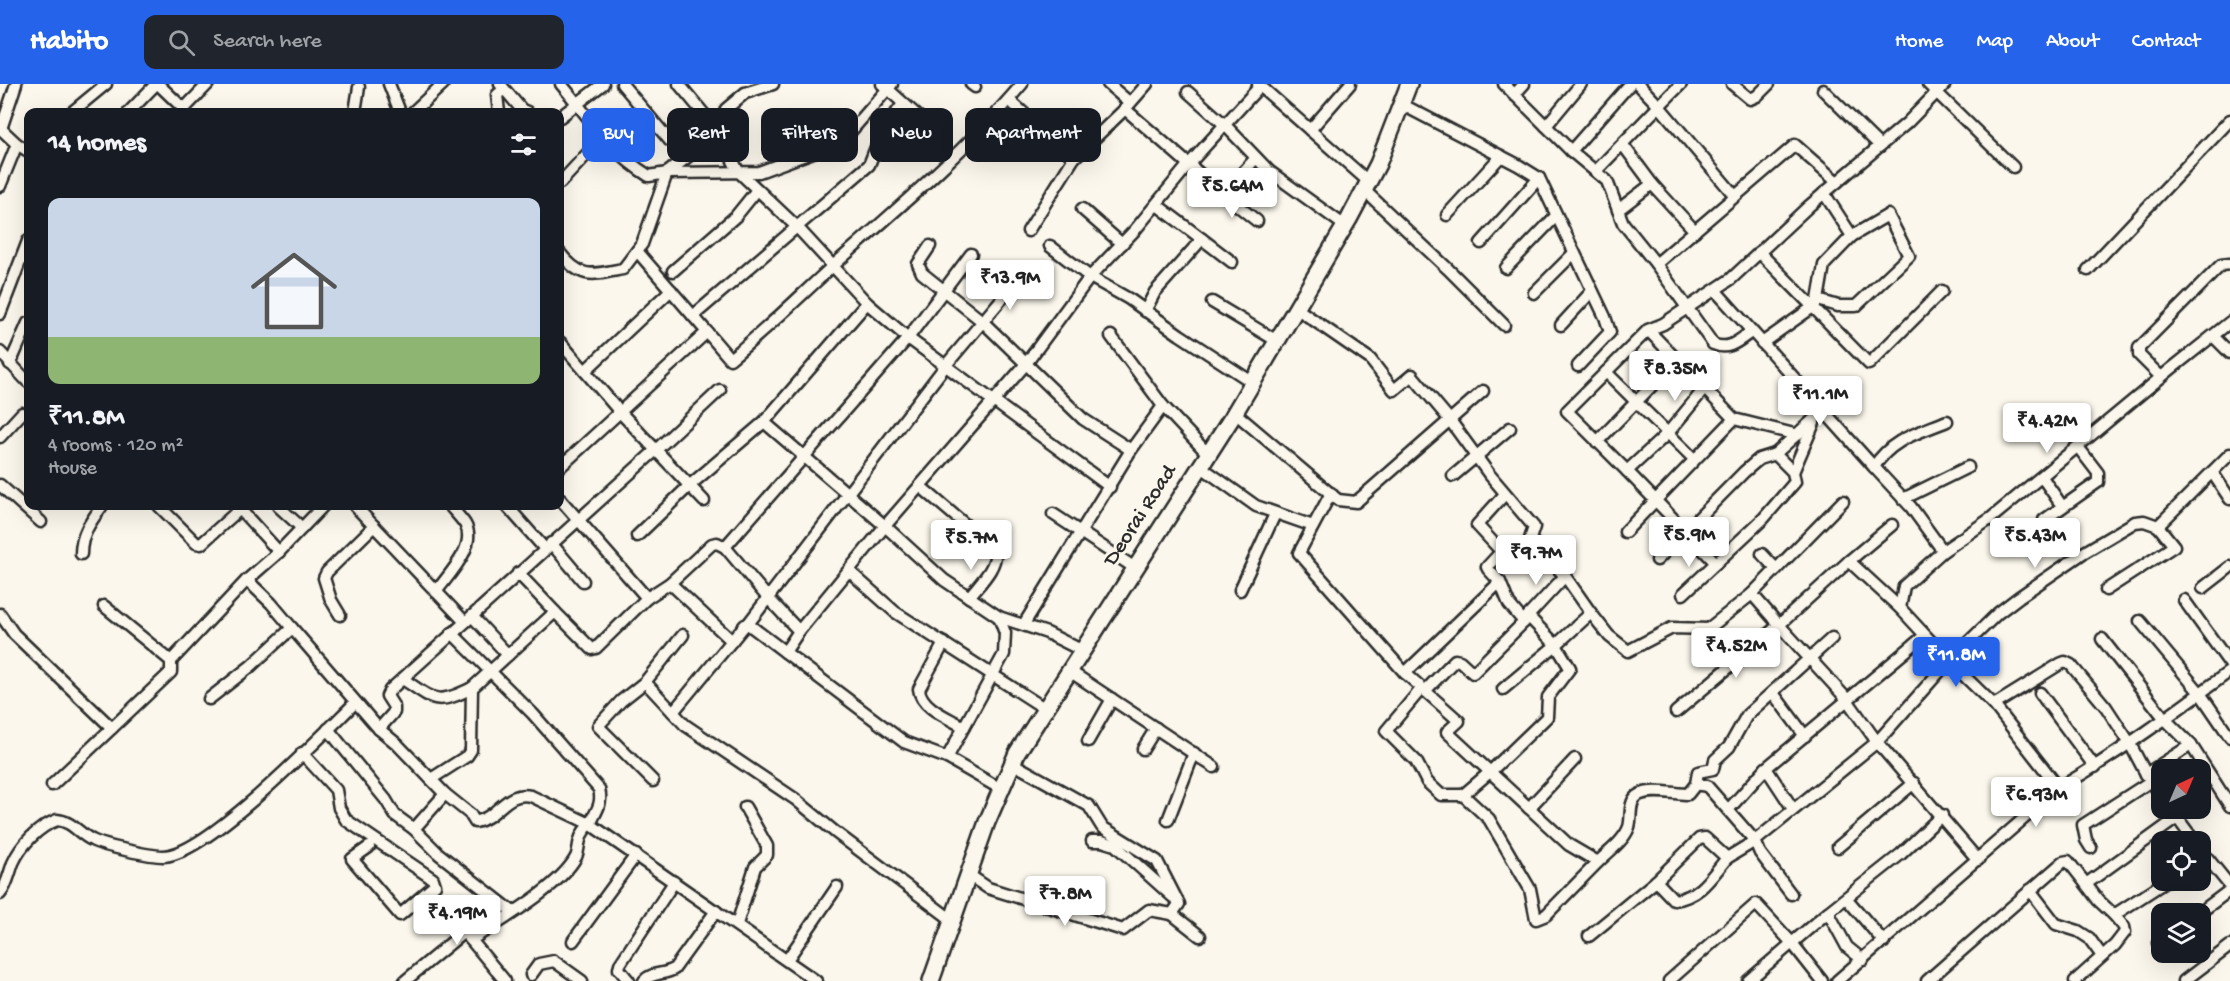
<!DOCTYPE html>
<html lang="en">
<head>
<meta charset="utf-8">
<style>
  :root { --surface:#171b24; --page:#20242c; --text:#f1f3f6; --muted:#9ea1a6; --line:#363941; --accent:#2563eb }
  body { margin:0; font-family:"Gochi Hand",sans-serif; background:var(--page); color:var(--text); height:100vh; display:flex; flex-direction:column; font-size:22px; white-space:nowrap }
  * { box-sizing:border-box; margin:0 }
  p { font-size:20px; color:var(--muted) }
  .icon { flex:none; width:33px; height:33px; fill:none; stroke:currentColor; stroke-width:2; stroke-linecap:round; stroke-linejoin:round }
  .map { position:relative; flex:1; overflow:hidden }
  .sheet { position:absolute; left:24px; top:24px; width:540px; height:402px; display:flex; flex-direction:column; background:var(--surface); border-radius:12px; box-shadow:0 6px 24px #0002 }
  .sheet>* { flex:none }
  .top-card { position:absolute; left:582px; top:24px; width:570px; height:54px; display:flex; gap:12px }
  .needle { width:39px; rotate:44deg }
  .tools { position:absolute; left:2151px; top:675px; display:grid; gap:12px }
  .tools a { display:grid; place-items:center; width:60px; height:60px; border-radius:12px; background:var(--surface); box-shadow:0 6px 24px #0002; font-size:30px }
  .price { position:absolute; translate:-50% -51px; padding:0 14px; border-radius:6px; background:#fff; color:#222; font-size:20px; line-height:39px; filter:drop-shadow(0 2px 3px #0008) }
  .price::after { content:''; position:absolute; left:50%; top:36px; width:18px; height:14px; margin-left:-9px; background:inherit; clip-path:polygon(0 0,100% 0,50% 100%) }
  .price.current { background:var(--accent); color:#fff }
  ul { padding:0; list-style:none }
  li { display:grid; align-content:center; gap:12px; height:318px; padding:0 24px }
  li+li { border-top:2px solid var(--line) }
  li span { display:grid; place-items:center; height:186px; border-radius:12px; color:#555 }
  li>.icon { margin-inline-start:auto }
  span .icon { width:108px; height:108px; fill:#fffc; stroke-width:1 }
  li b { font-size:26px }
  h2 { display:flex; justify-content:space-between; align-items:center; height:72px; padding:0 24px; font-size:26px }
  .tag { padding:0 21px; border-radius:12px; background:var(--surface); box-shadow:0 6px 24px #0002; font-size:21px; line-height:54px }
  .tag.current { background:var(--accent); color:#fff }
  header { display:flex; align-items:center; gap:36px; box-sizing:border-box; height:84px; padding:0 30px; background:var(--accent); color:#fff }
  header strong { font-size:28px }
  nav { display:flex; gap:33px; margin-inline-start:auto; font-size:21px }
  .search { width:420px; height:54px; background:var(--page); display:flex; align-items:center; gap:15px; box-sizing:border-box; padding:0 21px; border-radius:12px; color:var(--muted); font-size:22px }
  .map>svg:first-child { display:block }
</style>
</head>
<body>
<header>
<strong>Habito</strong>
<div class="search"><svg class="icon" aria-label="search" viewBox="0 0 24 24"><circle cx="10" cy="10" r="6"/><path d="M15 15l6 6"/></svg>Search here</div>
<nav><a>Home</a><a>Map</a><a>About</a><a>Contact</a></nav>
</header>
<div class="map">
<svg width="2230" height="897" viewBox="0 0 2230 897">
  <rect width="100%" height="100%" fill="#fbf7ec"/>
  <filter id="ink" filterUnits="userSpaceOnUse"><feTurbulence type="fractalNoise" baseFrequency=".0167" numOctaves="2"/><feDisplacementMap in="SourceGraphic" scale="12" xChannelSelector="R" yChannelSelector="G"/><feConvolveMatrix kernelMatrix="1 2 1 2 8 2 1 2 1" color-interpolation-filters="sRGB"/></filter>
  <g filter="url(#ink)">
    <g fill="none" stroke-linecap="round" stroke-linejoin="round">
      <defs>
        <g id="street">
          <path d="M 158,0 L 184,25"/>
          <path d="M 389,0 L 400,28"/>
          <path d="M 500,0 L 522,26 L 527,28"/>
          <path d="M 561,0 C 592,36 607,66 649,92 L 667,89 L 759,88 L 816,67 L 827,56 L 845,54 L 892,0"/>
          <path d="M 622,0 L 670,57"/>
          <path d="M 679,0 L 719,48 L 738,87 L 797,143 L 867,219 L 908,254 L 1110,403"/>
          <path d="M 882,0 L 930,43"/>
          <path d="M 971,0 L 975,3"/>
          <path d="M 1108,0 L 1130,19"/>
          <path d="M 1258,0 L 1369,98"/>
          <path d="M 1504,0 L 1571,67 L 1607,97 L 1618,126 L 1652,100 L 1695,147"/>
          <path d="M 1681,0 L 1659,22 L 1735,112"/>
          <path d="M 1732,0 L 1750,15 L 1757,12 L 1769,0"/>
          <path d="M 1928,0 L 2013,83"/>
          <path d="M 1823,6 L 1880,62"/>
          <path d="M 1188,8 L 1225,41 L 1269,87 L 1345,142"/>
          <path d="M 1514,11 L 1524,0"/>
          <path d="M 1009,16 L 1074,74"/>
          <path d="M 1401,20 L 1518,81 L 1539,94 L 1605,233 L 1610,248 L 1578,282"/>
          <path d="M 1125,25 L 1223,110 L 1256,74"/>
          <path d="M 72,28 L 106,0"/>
          <path d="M 129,28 L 156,0"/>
          <path d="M 181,28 L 208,0"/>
          <path d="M 355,28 L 359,3"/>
          <path d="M 413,28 L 443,0"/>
          <path d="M 499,28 L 497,11 L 503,6"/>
          <path d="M 560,33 L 603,0"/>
          <path d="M 1546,42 L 1581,0"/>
          <path d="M 0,44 L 17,60 L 28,67"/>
          <path d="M 1,45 L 16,0"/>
          <path d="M 1310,46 L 1350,0"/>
          <path d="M 1623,61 L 1652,100"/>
          <path d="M 1571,67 L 1630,0"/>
          <path d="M 1596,87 L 1659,22 L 1638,0"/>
          <path d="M 560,99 L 602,54"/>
          <path d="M 0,102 L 17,60"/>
          <path d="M 1364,106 L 1448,185 L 1504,241"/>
          <path d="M 1223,110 L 1257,137"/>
          <path d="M 1082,125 L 1122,160"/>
          <path d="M 1618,126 L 1623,139 L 1656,180 L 1713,260 C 1729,267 1738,257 1751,248"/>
          <path d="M 1447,131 L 1501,72"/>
          <path d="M 1028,147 L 1074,74 L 1125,25 L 1147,0"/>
          <path d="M 1202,155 L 1232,178"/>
          <path d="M 1481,159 L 1539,94"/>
          <path d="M 930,162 L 918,180 L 922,189 L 982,237 L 1083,335 L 1131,366"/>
          <path d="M 1050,162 L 1090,193 L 1129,215 L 1180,251 L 1252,298"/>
          <path d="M 637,167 L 707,248"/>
          <path d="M 1759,168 L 1869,280 L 1942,207"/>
          <path d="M 560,169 C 581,196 592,191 623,185 L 642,160 L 667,89 L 719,48 L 726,25 L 745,9 L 773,0"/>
          <path d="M 1656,180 L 1795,61 L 1837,98"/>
          <path d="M 1506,184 L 1556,132"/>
          <path d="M 2088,186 L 2230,36"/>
          <path d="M 673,187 L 736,132 L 757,106"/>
          <path d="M 1715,206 L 1874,383 C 1891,355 1918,349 1947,337"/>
          <path d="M 1534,209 L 1574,169"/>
          <path d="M 1818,216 L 1838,222 L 1856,222 L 1909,172 L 1888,131 L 1852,152"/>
          <path d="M 1212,218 L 1277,257"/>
          <path d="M 867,219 L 764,338 L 885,442 L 944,496 L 999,533 L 1005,549 L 1004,570 L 947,674"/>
          <path d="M 1296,224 L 1370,275 L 1394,306 L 1412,291 L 1449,335 L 1489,390 L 1534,443 L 1530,455 L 1565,492 L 1591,529 L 1556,561 L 1528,532 L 1524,538"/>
          <path d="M 1145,227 L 1155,208 L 1202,155 L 1157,121"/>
          <path d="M 0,230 L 28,157"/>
          <path d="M 693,232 L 869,81 L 882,48 L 903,20"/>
          <path d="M 1561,241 L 1592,207"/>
          <path d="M 1648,246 L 1734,335 L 1798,351"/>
          <path d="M 1111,252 L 1163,322"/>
          <path d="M 2213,252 L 2230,269"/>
          <path d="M 560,258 L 620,328 L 704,417"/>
          <path d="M 1762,259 L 1813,223 L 1818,216 L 1824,181 L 1852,152 L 1824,109"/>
          <path d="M 0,268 L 28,298"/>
          <path d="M 10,280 L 28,239"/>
          <path d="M 585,287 L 671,206"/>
          <path d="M 1606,288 L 1694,375"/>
          <path d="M 2161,293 L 2139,271 L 2139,264 L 2221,181 L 2230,180"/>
          <path d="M 1234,328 L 1338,416 L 1356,418 L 1483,307"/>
          <path d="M 0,353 L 22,329"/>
          <path d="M 1597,358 L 1677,276"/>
          <path d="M 1775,370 L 1824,326"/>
          <path d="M 1200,382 L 1256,422 L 1313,442"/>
          <path d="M 560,383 L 707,248 L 730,275 C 767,245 800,212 835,180 C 900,123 966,66 1022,0"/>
          <path d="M 1874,383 L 1911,423 L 1943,467"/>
          <path d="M 1627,387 L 1567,327 L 1648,246 L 1663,240 L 1731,195 L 1809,122 L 1907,39 L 1945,0"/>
          <path d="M 1793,388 L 1814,339"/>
          <path d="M 2212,388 L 2230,415"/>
          <path d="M 1453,392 L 1510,344"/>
          <path d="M 2042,393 L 2062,422"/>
          <path d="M 0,401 L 41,438"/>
          <path d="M 920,402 L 995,466 C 998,483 979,500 969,513"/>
          <path d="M 1331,409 L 1299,469 L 1405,589 L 1459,637 L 1447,648 L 1569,761 L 1598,778 C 1608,768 1624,757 1629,743 C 1632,734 1628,719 1637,712 C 1648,704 1675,710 1688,710 L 1696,700 L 1707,702 L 1728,726"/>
          <path d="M 560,415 L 647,514 L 670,499 L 712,460 L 717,459 L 725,463 L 768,514 L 799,547 L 785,568 L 904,658 L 947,674 L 1001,705"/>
          <path d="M 1903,415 L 1968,383"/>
          <path d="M 159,422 L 196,459 L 201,460 L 240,425"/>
          <path d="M 237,422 L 279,468"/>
          <path d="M 278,422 L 302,444"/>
          <path d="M 355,422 L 465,538"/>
          <path d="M 507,422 L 545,465"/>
          <path d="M 1053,430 L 1135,484"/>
          <path d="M 2044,436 L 2098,398 L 2098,389 L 2078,363"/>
          <path d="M 1892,441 L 1849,477 L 1779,541 L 1845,613 L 1877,658 L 1978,776"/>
          <path d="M 1625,448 L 1734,335"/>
          <path d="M 637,452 L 689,402 L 764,338"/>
          <path d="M 551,459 L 583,497"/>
          <path d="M 725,463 L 908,254 L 971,170"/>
          <path d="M 81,470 C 81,450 91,437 102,422"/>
          <path d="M 1762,470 L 1776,485"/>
          <path d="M 1657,476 L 1744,388 L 1759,375 L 1775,370 L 1793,388 L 1795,398 L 1764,434 L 1716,479 L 1627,387 L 1668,349 L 1705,304"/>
          <path d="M 849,487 L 895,528 L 1044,624"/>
          <path d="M 670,499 L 732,557"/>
          <path d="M 2203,504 L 2230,483"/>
          <path d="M 1240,506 L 1275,430"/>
          <path d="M 2106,506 L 2174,462 L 2158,442 L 2230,370"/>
          <path d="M 436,508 C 448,491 478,462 465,440 C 461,434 455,428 450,422"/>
          <path d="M 1683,510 L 1716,479"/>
          <path d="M 2184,516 L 2230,580"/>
          <path d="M 1900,524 L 1904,502 L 1943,467 L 1990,435 L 2171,285 L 2230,238"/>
          <path d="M 555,528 L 592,565 L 596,564 L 647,514"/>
          <path d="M 1591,529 L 1609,552 L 1628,567 L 1672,544 L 1708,545 L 1752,510"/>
          <path d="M 0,530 L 14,550 L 112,644"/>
          <path d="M 340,531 L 331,516 L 324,494 L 327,488 L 374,442"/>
          <path d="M 472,532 L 508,571"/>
          <path d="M 1528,532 L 1565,492"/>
          <path d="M 999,533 L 1047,549 L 1081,566"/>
          <path d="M 2140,537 L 2200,609 L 2230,653"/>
          <path d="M 748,540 L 946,281 L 1016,198"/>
          <path d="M 1024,540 L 1131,366 L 1163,322 L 1208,370"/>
          <path d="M 292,544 L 379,645 L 397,660 L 445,710 L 414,745"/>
          <path d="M 799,547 L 885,442 L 1025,281 L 1090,193 L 1135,146 L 1189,80 L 1260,2"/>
          <path d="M 452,549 L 533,630 L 599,705 C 603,720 596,727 590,740 L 816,897"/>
          <path d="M 683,551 L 645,598 L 685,641 L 795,715 L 835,748 L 952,836"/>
          <path d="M 2102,555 L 2165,635 L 2191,661 L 2230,722"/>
          <path d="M 944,559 L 919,605 C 921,624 949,634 964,643"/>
          <path d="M 171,577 L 247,496 L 279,468 L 323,422"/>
          <path d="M 1068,586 L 1214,683"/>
          <path d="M 1405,589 L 1500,498"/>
          <path d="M 403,595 C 434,616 436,622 472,604"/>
          <path d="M 645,598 L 621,617 L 598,642 L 653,697"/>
          <path d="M 1422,604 L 1386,647 L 1416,677 L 1427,698 L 1441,711 L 1463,711 L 1490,688 L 1547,633 L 1548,613 L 1570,584 L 1556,561 L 1503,605"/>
          <path d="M 1425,607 L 1455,576 L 1460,577 L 1473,589 L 1524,538 L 1509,520 L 1500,498 L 1488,485 L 1487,483 L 1500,469 L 1500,466 L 1477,441 L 1505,410"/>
          <path d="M 1773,609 L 1805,652"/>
          <path d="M 2040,609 L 2095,683"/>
          <path d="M 209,615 L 251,582 L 292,544 L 271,519 L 247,496"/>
          <path d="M 1994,621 L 2060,580 L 2065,578 L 2071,581 L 2106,623 L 2129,658 L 2146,690 L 2162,712"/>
          <path d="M 673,628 L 745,541 L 748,540 L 785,568"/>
          <path d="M 1676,628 L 1779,541 L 1752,510 L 1843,417"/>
          <path d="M 328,645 L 386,716 L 395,731 L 414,745 L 439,770 L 513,828"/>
          <path d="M 379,645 L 394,628 L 394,623 L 387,612 L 390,606 L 656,366 L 720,306"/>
          <path d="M 1088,657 L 1112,615"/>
          <path d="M 1143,665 L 1156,644"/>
          <path d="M 302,669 L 336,706 L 339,724 L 346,736 L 433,795 L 435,801 L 400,831 L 352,775 L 369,763"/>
          <path d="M 1012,679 L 1089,722 L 1102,743 L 1157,777 L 1179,820 L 1172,830 L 1200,852"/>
          <path d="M 1766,684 L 1793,725"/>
          <path d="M 2146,690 L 2191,661"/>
          <path d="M 431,695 L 467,672 L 471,666 L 472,604 L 555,528 L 518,489"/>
          <path d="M 1696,700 L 1698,688 L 1713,685 L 1715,676 L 1729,663 L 1747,631 L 1832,554"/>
          <path d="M 52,701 L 171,588 L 171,577 L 104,522"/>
          <path d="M 2059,704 L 1994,621 L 1949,577 L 1998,529 L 2019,513 L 2083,469 L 2135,438 L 2144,437 L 2158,442"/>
          <path d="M 445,710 L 470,730 L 475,738 C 498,734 506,706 531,712 L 590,740 C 587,743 583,747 582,751 C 578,758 579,767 576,773 C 560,803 500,837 471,856"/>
          <path d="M 1463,711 L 1489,735 L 1530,805 L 1536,835 L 1546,831 L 1598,778"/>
          <path d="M 1529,724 L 1575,675"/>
          <path d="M 2170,724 L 2195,758"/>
          <path d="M 1168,736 L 1194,669"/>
          <path d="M 1092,757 L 1102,757 L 1115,761 L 1173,813"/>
          <path d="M 1838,763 L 1914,699"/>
          <path d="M 2091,764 L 2086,756 L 2083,741 L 2151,697"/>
          <path d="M 2200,765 L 2230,802"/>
          <path d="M 969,791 L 988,804 L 1123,846 L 1149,826 L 1172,830"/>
          <path d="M 1656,797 L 1674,816 C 1700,813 1711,793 1727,774"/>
          <path d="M 2086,800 L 2098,816 L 2114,831"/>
          <path d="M 2030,806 L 2056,840 L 2078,847 L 2089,854 L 2102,872"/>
          <path d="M 0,810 C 7,802 9,790 13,779 C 21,761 38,743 57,736 C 72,737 79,750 92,756 C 103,762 150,772 163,772 C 206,772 321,652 355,619"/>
          <path d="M 427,810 L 471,856 L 505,897"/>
          <path d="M 1791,810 L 1760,769 L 1755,757 L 1877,658 L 1949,577 L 1900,524 L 1849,477"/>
          <path d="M 1847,815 L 1884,858"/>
          <path d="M 2198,830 L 2230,806"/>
          <path d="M 737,840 L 755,783 L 767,771 L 767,762 L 745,723"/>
          <path d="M 1589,852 L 1656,797 L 1699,755 L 1705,754 L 1727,774 L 1755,757 L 1728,726 L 1766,684 L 1924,552"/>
          <path d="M 573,857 L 636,771"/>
          <path d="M 2158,859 L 2162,856"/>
          <path d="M 787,876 L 837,803"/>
          <path d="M 1863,876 L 1847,863 L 1828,828 L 1901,770 L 1942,731"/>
          <path d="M 531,891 L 539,880 L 554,877 L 582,897"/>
          <path d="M 405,897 L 464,848"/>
          <path d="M 629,897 L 619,885 L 620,880 L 674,798"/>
          <path d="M 644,897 C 651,888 664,891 674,885 L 716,827"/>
          <path d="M 1669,897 L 1756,820 L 1792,859 L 1822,897"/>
          <path d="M 1748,897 L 1828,828"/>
          <path d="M 1837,897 L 2059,704 C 2119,669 2175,628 2230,587"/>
          <path d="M 1927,897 L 2063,778 L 2068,777 L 2086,800 L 2177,734"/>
          <path d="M 2075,897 L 2115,861 L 2125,848 L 2124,843 L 2114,831 L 2168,796"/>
          <path d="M 2184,897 L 2230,862"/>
        </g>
        <path id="secondary" d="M 931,897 L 987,738 L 1017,669 L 1231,335 L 1349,135 L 1378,80 L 1409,0"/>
      </defs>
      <use href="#street" stroke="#2b2b2b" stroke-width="15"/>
      <use href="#secondary" stroke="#2b2b2b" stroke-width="20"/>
      <use href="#street" stroke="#fbf7ec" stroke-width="10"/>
      <use href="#secondary" stroke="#fbf7ec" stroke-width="15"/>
    </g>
  </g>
  <g text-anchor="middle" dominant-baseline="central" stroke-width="6" stroke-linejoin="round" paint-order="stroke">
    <g font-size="22" fill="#2b2b2b" stroke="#fbf7ec">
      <text transform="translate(1141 432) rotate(-57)">Deorai Road</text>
    </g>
  </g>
</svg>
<div class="tools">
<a><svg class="needle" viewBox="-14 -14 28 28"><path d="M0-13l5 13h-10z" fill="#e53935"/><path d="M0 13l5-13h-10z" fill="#9ea1a6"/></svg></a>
<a><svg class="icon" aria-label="locate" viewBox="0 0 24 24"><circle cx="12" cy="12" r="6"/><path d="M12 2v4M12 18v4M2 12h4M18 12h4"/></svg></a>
<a><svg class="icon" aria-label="layers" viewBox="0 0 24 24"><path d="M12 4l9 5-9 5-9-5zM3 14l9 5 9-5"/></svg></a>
</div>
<b class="price" style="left:1232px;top:135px">₹5.64M</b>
<b class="price" style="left:1010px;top:227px">₹13.9M</b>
<b class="price" style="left:1675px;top:318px">₹8.35M</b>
<b class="price" style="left:1820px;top:343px">₹11.1M</b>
<b class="price" style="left:2047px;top:370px">₹4.42M</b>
<b class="price" style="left:1689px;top:484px">₹5.9M</b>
<b class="price" style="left:2035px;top:485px">₹5.43M</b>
<b class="price" style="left:971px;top:487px">₹5.7M</b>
<b class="price" style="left:1536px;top:502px">₹9.7M</b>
<b class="price" style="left:1736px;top:595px">₹4.52M</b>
<b class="price current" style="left:1956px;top:604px">₹11.8M</b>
<b class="price" style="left:2036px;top:744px">₹6.93M</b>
<b class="price" style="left:1065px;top:843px">₹7.8M</b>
<b class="price" style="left:457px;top:862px">₹4.19M</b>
<div class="top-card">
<a class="tag current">Buy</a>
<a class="tag">Rent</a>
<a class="tag">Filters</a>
<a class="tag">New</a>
<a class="tag">Apartment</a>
</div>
<section class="sheet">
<h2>14 homes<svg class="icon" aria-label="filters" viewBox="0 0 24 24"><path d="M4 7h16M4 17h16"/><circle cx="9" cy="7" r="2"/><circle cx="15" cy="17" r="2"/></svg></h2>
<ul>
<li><span style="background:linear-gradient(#c9d6e8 75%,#8fb573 0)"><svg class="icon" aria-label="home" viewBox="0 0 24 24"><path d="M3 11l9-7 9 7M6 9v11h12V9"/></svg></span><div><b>₹11.8M</b><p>4 rooms · 120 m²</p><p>House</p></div></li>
</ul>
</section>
</div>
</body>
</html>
